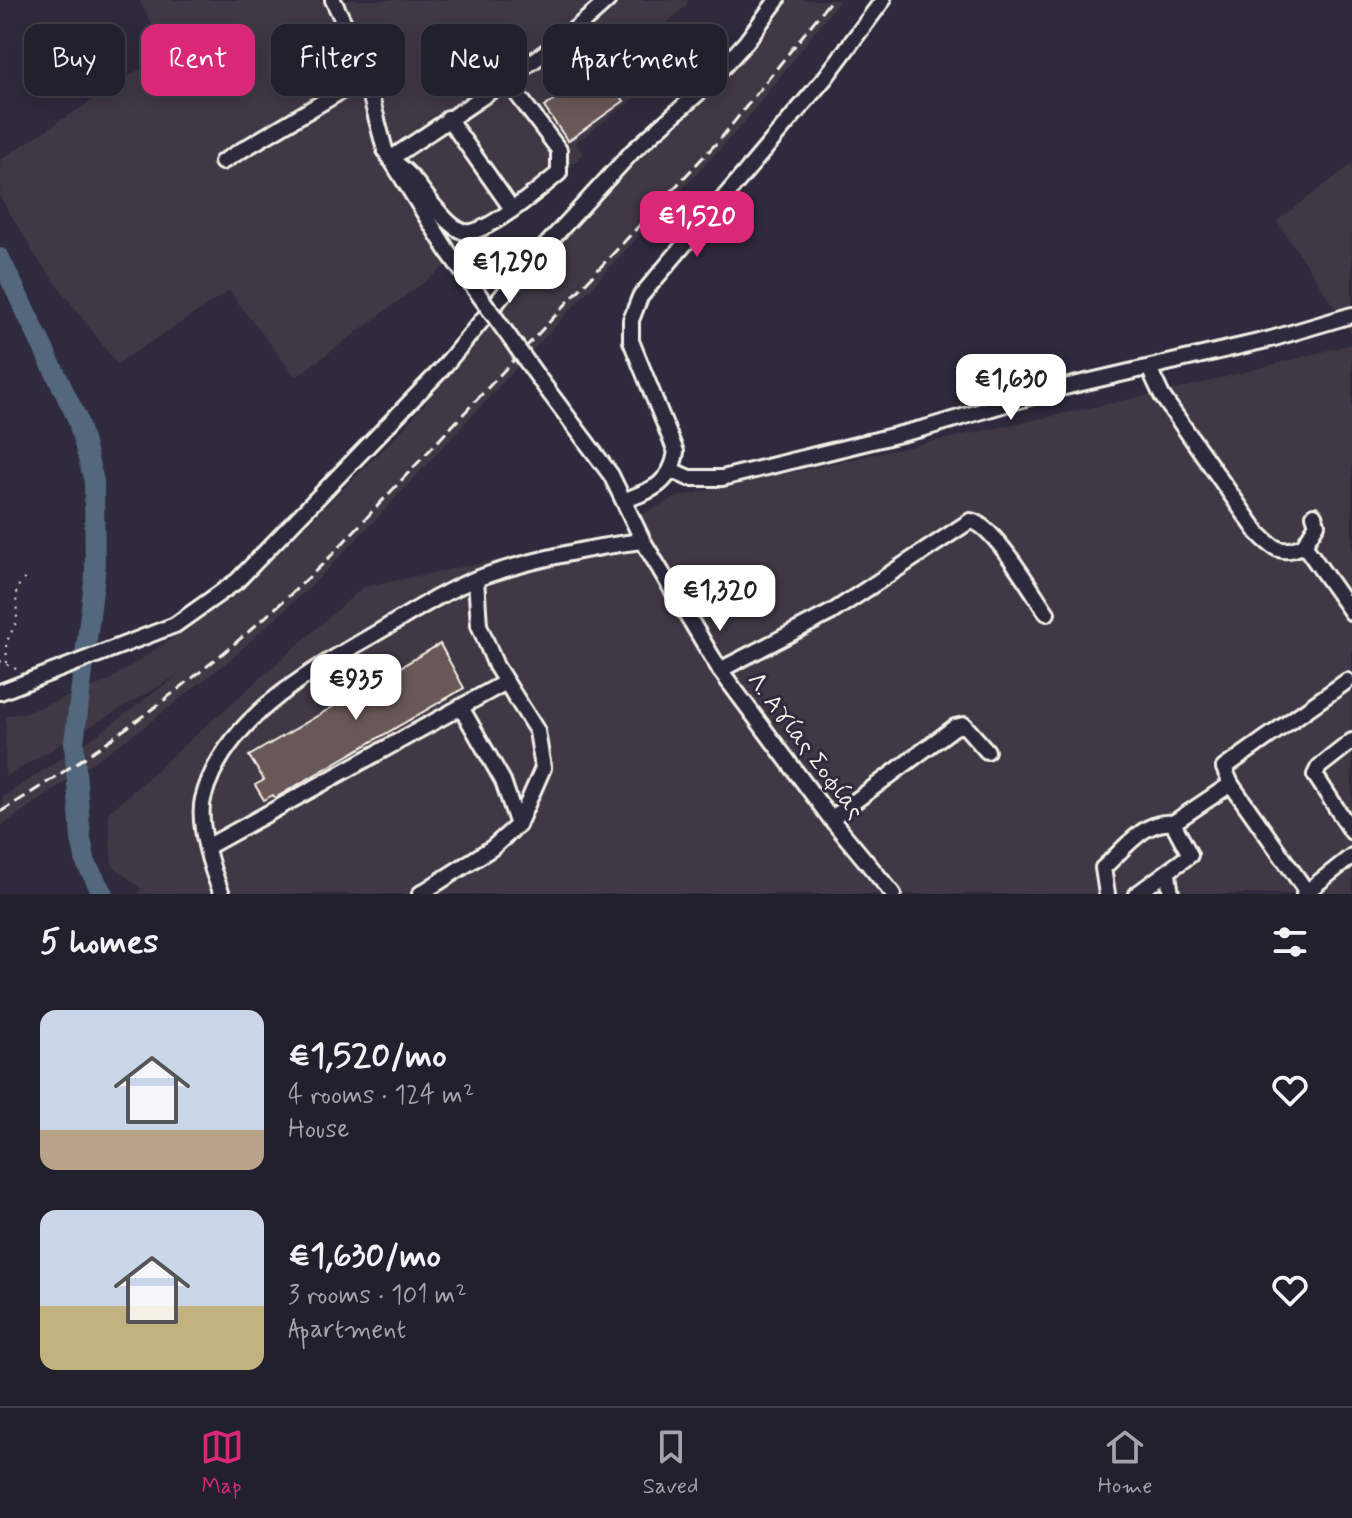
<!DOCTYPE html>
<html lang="en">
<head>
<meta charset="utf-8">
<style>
  :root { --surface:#23202e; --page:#2f2d3a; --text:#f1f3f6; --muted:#a3a3aa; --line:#403e4a; --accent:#db2777 }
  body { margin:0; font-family:Mynerve,sans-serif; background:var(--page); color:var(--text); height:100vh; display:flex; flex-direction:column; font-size:30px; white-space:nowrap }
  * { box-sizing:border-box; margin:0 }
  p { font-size:26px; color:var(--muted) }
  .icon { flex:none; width:44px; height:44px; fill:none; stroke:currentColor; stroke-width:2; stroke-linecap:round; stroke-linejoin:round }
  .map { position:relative; height:894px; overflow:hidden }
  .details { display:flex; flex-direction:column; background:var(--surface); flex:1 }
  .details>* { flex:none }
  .banner { position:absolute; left:24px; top:24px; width:800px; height:72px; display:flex; gap:16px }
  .price { position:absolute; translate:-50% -68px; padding:0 18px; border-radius:16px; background:#fff; color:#222; font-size:26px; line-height:52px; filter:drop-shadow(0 2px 4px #0008) }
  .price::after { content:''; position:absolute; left:50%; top:48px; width:24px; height:18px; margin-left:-12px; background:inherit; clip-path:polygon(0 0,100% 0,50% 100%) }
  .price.active { background:var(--accent); color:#fff }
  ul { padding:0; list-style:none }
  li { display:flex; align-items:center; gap:24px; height:200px; padding:0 40px }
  li span { display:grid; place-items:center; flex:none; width:224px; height:160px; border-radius:16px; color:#555 }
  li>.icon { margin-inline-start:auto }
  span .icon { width:96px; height:96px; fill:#fffc; stroke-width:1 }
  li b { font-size:34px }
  h2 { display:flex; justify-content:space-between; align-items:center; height:96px; padding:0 40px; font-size:34px }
  .tag { padding:0 28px; border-radius:16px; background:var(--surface); box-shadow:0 4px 20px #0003,0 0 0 2px var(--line); font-size:28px; line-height:72px }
  .tag.active { background:var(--accent); color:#fff }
  .menu { display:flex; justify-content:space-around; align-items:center; height:112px; border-top:2px solid var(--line); background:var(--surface); font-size:22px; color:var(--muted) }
  .menu a { display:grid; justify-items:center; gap:4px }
  .menu .active { color:var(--accent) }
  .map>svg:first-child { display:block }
</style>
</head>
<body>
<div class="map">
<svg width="1352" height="894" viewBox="0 0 1352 894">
  <rect width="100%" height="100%" fill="#2f2a3d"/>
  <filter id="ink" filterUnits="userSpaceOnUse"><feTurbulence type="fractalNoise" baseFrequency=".0125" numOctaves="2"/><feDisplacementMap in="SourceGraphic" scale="16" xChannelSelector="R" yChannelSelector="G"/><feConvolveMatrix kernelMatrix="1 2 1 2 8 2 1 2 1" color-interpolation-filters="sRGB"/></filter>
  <g filter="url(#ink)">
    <g fill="#413845">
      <path d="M 139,0 L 689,0 L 685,7 L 620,63 L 639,95 L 575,143 L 583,154 L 519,212 L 296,377 L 229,291 L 117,364 L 39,261 L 0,197 L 0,160 L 166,52 Z"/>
      <path d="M 785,0 L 840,0 L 742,125 L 377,518 L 312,585 L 231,659 L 144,727 L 0,827 L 3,797 L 98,734 L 181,673 L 5,777 L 6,716 L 30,711 L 108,681 L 219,607 L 256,575 L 405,427 L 529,280 L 647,150 L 745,55 Z"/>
      <path d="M 1352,164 L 1352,333 L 1277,221 Z"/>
      <path d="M 1352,344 L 1352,894 L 138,894 L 141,889 L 112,865 L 108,813 L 363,587 L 620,535 L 629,521 L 677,497 L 1195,385 Z"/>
    </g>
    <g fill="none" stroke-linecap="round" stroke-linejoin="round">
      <path stroke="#52677d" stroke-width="20" d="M 0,258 L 77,418 L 94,481 L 95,575 L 74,742 L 81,839 L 86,863 L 103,894"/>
    </g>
    <g fill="#6b5958" stroke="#f4f1e8" stroke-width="2">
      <path d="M 600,67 L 624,101 L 568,141 L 544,107 Z"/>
      <path d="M 440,644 L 464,688 L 275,798 L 273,795 L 264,800 L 255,785 L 264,780 L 249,756 Z"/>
    </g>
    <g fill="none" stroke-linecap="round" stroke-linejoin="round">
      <defs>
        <g id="minor">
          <path d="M 333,0 L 360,56 L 385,150 L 449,253"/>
          <path d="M 505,78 L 559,150 L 559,173 C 543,186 485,236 465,232 C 456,230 446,220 440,213 C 420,191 417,177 390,159 C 461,111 546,58 608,0"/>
          <path d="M 448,118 L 512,209"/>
          <path d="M 222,162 L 365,77"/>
          <path d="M 1149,368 L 1162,396 L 1258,533 C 1273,549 1283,556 1304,545 L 1317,524 L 1314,515"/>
          <path d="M 540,380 L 611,475 L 643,541 L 720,670 L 831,819 L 893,894"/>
          <path d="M 673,471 L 689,478 L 722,478 L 925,428 L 1056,389 L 1271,339 L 1352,315"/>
          <path d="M 625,500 C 653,490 671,483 676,452 L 631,341 L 631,320 L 640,297 L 825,78 L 883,0"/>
          <path d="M 1304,545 L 1352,613"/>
          <path d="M 720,670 L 832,612 L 970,521 C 993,523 1033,593 1047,613"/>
          <path d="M 0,692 L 175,625 L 237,581 L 441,370 L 526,267 L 633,151 L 704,88 L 746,42 L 777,0"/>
          <path d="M 462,709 L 503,781 L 518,825"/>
          <path d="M 1352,741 L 1319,767 L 1315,775 L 1352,832"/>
          <path d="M 831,819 L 955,727 L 964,725 L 987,751"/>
          <path d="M 207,847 L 506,682"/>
          <path d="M 1168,874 L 1171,894"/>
          <path d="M 1307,892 L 1231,784 L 1224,768 L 1347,681"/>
          <path d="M 222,894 C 212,871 197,824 203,799 C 224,716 317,668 385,628 C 414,611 445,591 476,579 C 521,562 595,546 643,541"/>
          <path d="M 420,894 L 492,848 L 518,825 L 543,768 L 537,731 L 496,666 L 479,625 L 476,579"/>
          <path d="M 1107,894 L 1103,868 C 1123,851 1144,819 1173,823 L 1231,784"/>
          <path d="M 1137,894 L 1190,855 L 1173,823"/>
          <path d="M 1304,894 L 1352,856"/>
        </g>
      </defs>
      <use href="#minor" stroke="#f4f1e8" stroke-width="20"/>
      <g stroke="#f4f1e8" stroke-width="2" stroke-dasharray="2 6" stroke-linecap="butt">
        <path d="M 0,661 L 20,671"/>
        <path d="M 7,663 L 6,643 L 17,621 L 16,589 L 27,576"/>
      </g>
      <use href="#minor" stroke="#2f2a3d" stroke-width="14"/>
      <path stroke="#f4f1e8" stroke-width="3" stroke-dasharray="12 6" stroke-linecap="butt" d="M 0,812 C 118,740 228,656 327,560 L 722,137 L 831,0"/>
      <defs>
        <path id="minor-bridge" d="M 449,253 L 540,380"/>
      </defs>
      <use href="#minor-bridge" stroke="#f4f1e8" stroke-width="20" stroke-linecap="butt"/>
      <use href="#minor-bridge" stroke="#2f2a3d" stroke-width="14"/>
    </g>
  </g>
  <g text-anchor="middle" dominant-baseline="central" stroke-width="6" stroke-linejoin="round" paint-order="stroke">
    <g font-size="24" fill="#f4f1e8" stroke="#2f2a3d">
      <text transform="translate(805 746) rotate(53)">Λ. Αγίας Σοφίας</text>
    </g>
  </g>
</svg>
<b class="price active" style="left:697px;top:259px">€1,520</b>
<b class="price" style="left:510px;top:305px">€1,290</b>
<b class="price" style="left:1011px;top:422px">€1,630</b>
<b class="price" style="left:720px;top:633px">€1,320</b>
<b class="price" style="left:356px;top:722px">€935</b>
<div class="banner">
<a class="tag">Buy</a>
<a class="tag active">Rent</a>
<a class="tag">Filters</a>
<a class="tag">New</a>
<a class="tag">Apartment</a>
</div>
</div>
<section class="details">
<h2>5 homes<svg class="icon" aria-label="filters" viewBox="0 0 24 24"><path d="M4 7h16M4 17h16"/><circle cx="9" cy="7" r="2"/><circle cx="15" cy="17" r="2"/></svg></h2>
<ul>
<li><span style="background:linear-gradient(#c9d6e8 75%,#b9a48a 0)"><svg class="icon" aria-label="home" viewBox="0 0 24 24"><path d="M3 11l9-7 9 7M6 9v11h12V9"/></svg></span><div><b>€1,520/mo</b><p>4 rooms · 124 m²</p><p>House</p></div><svg class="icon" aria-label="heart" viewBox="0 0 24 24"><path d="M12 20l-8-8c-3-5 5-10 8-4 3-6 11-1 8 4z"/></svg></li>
<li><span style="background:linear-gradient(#c9d6e8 60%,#c2b280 0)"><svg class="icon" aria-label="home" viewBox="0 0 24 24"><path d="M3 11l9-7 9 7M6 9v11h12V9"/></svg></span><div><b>€1,630/mo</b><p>3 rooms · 101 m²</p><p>Apartment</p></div><svg class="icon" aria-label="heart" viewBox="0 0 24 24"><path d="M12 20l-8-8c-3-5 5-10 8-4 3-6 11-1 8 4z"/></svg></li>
</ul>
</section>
<nav class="menu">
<a class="active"><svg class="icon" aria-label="map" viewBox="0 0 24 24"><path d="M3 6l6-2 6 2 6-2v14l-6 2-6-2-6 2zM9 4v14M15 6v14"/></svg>Map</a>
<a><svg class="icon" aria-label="saved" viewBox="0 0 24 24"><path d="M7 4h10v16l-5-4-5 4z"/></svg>Saved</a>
<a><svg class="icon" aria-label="home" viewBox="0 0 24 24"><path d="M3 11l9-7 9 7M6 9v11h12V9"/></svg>Home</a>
</nav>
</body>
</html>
